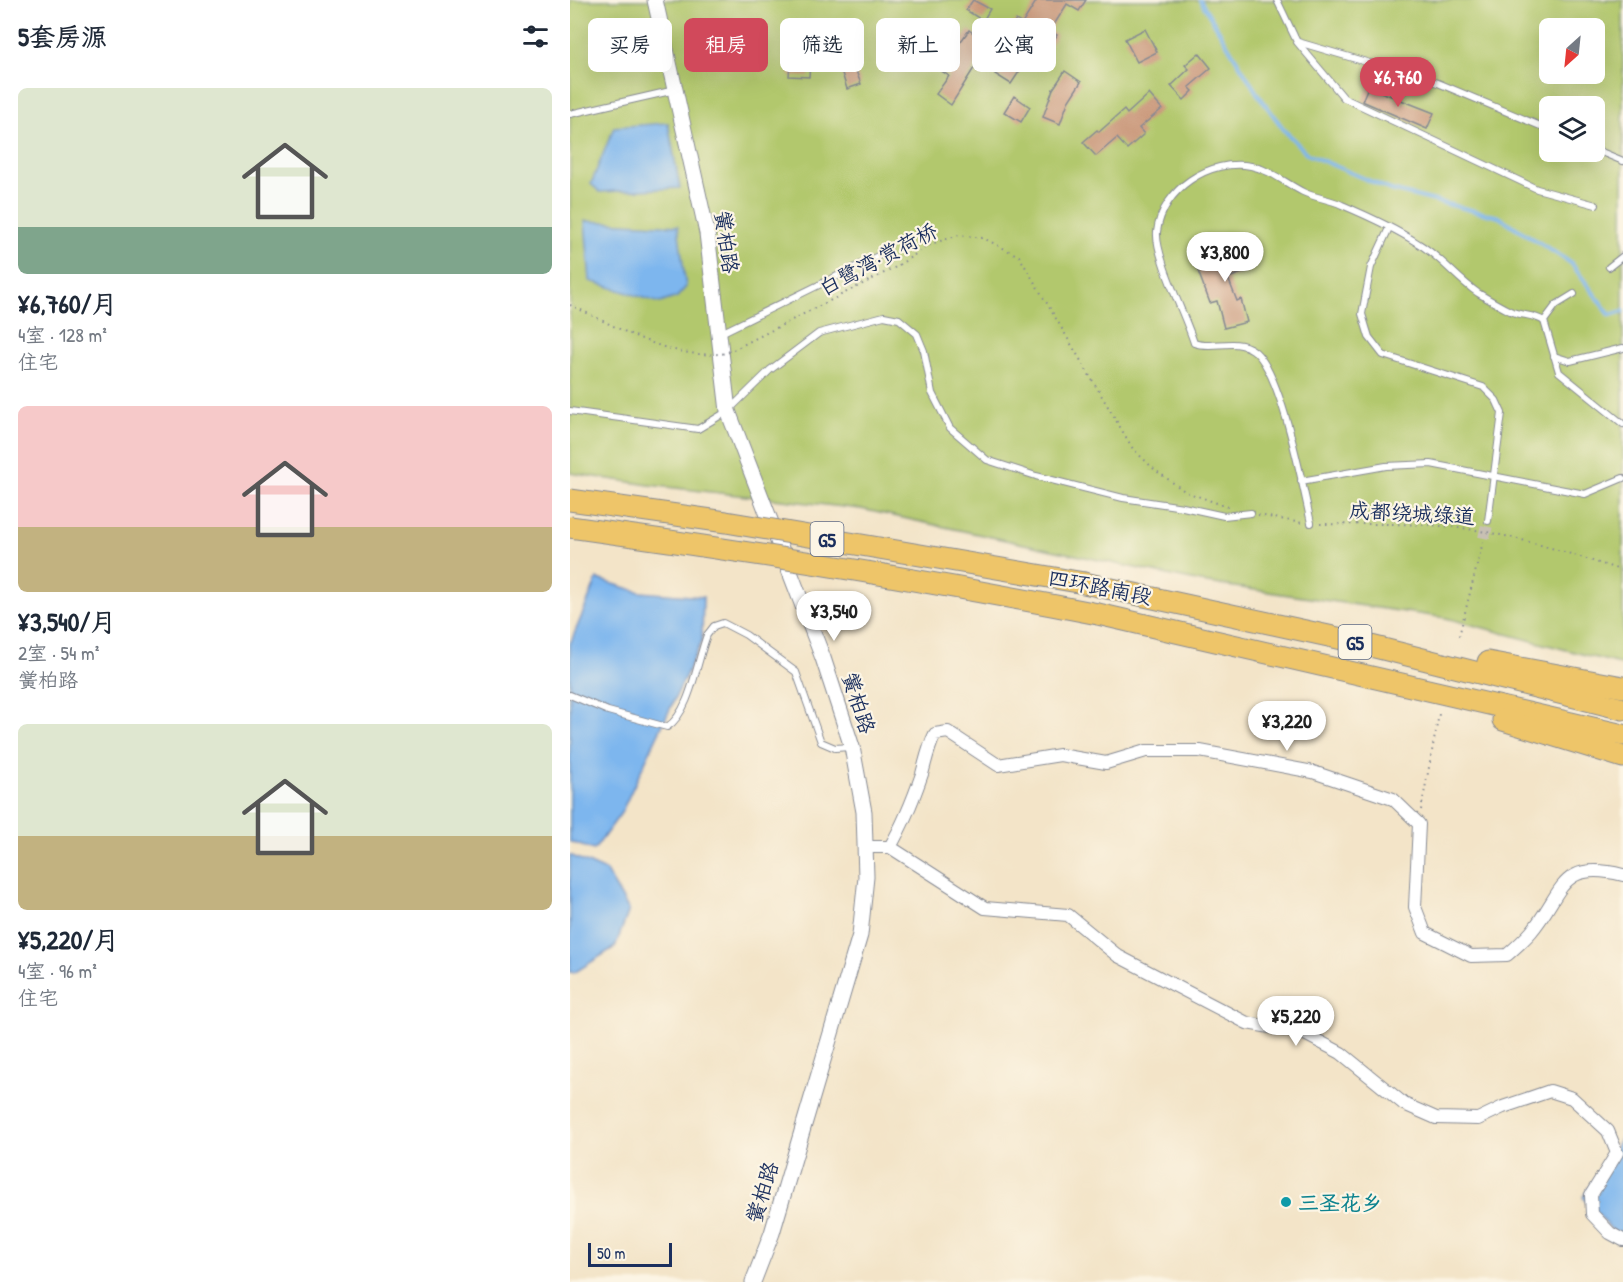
<!DOCTYPE html>
<html lang="zh">
<head>
<meta charset="utf-8">
<style>
  :root { --surface:#fff; --page:#f6f6f7; --text:#1f2937; --muted:#747a83; --accent:#d1495b }
  body { margin:0; font-family:"Patrick Hand","LXGW WenKai TC",sans-serif; background:var(--page); color:var(--text); height:100vh; display:flex; flex-direction:column; font-size:22px; white-space:nowrap }
  * { box-sizing:border-box; margin:0 }
  p { font-size:20px; color:var(--muted) }
  .icon { flex:none; width:33px; height:33px; fill:none; stroke:currentColor; stroke-width:2; stroke-linecap:round; stroke-linejoin:round }
  .map { position:relative; flex:1; overflow:hidden }
  .drawer { display:flex; flex-direction:column; background:var(--surface); width:570px }
  .drawer>* { flex:none }
  .guide { position:absolute; left:18px; top:18px; width:570px; height:54px; display:flex; gap:12px }
  .needle { width:39px; rotate:207deg }
  .fabs { position:absolute; left:969px; top:18px; display:grid; gap:12px }
  .fabs a { display:grid; place-items:center; width:66px; height:66px; border-radius:9px; background:var(--surface); box-shadow:0 6px 24px #0002; font-size:30px }
  .scale { position:absolute; left:18px; bottom:15px; width:84px; box-sizing:border-box; padding-left:6px; border:3px solid #1b2f5e; border-top:0; font-size:16px; line-height:21px; white-space:nowrap; color:#1b2f5e; -webkit-text-stroke:4px #fcf5e5; paint-order:stroke }
  .price { position:absolute; translate:-50% -51px; padding:0 14px; border-radius:21px; background:#fff; color:#222; font-size:20px; line-height:39px; filter:drop-shadow(0 2px 3px #0008) }
  .price::after { content:''; position:absolute; left:50%; top:36px; width:18px; height:14px; margin-left:-9px; background:inherit; clip-path:polygon(0 0,100% 0,50% 100%) }
  .price.active { background:var(--accent); color:#fff }
  ul { padding:0; list-style:none }
  li { display:grid; align-content:center; gap:12px; height:318px; padding:0 18px }
  li span { display:grid; place-items:center; height:186px; border-radius:9px; color:#555 }
  li>.icon { margin-inline-start:auto }
  span .icon { width:108px; height:108px; fill:#fffc; stroke-width:1 }
  li b { font-size:26px }
  h2 { display:flex; justify-content:space-between; align-items:center; height:72px; padding:0 18px; font-size:26px }
  .chip { padding:0 21px; border-radius:9px; background:var(--surface); box-shadow:0 6px 24px #0002; font-size:21px; line-height:54px }
  .chip.active { background:var(--accent); color:#fff }
  main { display:flex; flex:1; min-height:0 }
  .map>svg:first-child { display:block }
</style>
</head>
<body>
<main>
<section class="drawer">
<h2>5套房源<svg class="icon" aria-label="filters" viewBox="0 0 24 24"><path d="M4 7h16M4 17h16"/><circle cx="9" cy="7" r="2"/><circle cx="15" cy="17" r="2"/></svg></h2>
<ul>
<li><span style="background:linear-gradient(#dfe7d0 75%,#7fa58c 0)"><svg class="icon" aria-label="home" viewBox="0 0 24 24"><path d="M3 11l9-7 9 7M6 9v11h12V9"/></svg></span><div><b>¥6,760/月</b><p>4室 · 128 m²</p><p>住宅</p></div></li>
<li><span style="background:linear-gradient(#f6c9c9 65%,#c2b280 0)"><svg class="icon" aria-label="home" viewBox="0 0 24 24"><path d="M3 11l9-7 9 7M6 9v11h12V9"/></svg></span><div><b>¥3,540/月</b><p>2室 · 54 m²</p><p>黉柏路</p></div></li>
<li><span style="background:linear-gradient(#dfe7d0 60%,#c2b280 0)"><svg class="icon" aria-label="home" viewBox="0 0 24 24"><path d="M3 11l9-7 9 7M6 9v11h12V9"/></svg></span><div><b>¥5,220/月</b><p>4室 · 96 m²</p><p>住宅</p></div></li>
</ul>
</section>
<div class="map">
<svg width="1053" height="1282" viewBox="0 0 1053 1282">
  <rect width="100%" height="100%" fill="#fcf5e5"/>
  <filter id="ink" filterUnits="userSpaceOnUse"><feTurbulence type="fractalNoise" baseFrequency=".0167" numOctaves="2"/><feDisplacementMap in="SourceGraphic" scale="12" xChannelSelector="R" yChannelSelector="G"/><feConvolveMatrix kernelMatrix="1 2 1 2 8 2 1 2 1" color-interpolation-filters="sRGB"/></filter>
  <filter id="wash" filterUnits="userSpaceOnUse"><feTurbulence type="fractalNoise" baseFrequency=".008" numOctaves="4" result="noise"/><feDisplacementMap in="SourceGraphic" scale="24" xChannelSelector="R" yChannelSelector="G"/><feGaussianBlur stdDeviation="1.35" result="paint"/><feColorMatrix in="noise" values="0 0 0 0 0 0 0 0 0 0 0 0 0 0 0 0 0 1.4 0 .05"/><feComposite in="paint" operator="in"/></filter>
  <g filter="url(#wash)">
    <rect width="100%" height="100%" fill="#f3e4c8"/>
    <path fill="#b2c86d" stroke="#667c66" stroke-width="1.5" fill-rule="evenodd" d="M 0,0 L 1053,0 L 1053,665 L 876,618 L 631,582 L 291,509 L 79,485 L 0,473 ZM 980,28 L 1024,28 L 1024,74 L 980,74 ZM 980,106 L 1024,106 L 1024,152 L 980,152 Z"/>
    <g fill="#7db6ee" stroke="#4c72a6" stroke-width="1.5">
      <path d="M 98,123 L 110,188 L 30,192 L 21,184 L 44,127 Z"/>
      <path d="M 15,221 L 108,226 L 116,287 L 107,297 L 90,303 L 20,281 Z"/>
      <path d="M 27,579 L 70,592 L 133,597 L 132,641 L 51,813 L 24,850 L 0,842 L 0,644 Z"/>
      <path d="M 0,855 L 36,871 L 59,910 L 45,947 L 4,973 L 0,972 Z"/>
      <path d="M 1053,1135 L 1053,1243 L 1013,1197 Z"/>
    </g>
    <g fill="none" stroke-linecap="round" stroke-linejoin="round">
      <path stroke="#7db6ee" stroke-width="4" d="M 630,0 L 687,93 L 715,131 L 737,154 L 821,190 L 929,217 L 1001,263 L 1040,315 L 1053,311"/>
    </g>
    <g id="blocks">
      <g fill="#ca997c">
        <path d="M 403,0 L 420,9 L 413,21 L 396,10 Z"/>
        <path d="M 467,0 L 516,0 L 509,11 L 497,4 L 480,31 L 487,35 L 479,48 L 459,36 L 452,46 L 436,35 L 446,20 L 452,24 Z"/>
        <path d="M 575,29 L 587,52 L 567,62 L 555,39 Z"/>
        <path d="M 399,30 L 419,44 L 381,105 L 366,94 L 379,76 L 370,70 Z"/>
        <path d="M 222,34 L 242,35 L 239,77 L 219,76 Z"/>
        <path d="M 629,53 L 641,68 L 619,87 L 623,91 L 614,100 L 601,86 L 619,69 L 615,65 Z"/>
        <path d="M 434,58 L 451,69 L 441,84 L 425,74 Z"/>
        <path d="M 283,63 L 291,84 L 277,89 L 270,67 Z"/>
        <path d="M 495,71 L 511,82 L 498,102 L 490,124 L 473,117 L 483,89 Z"/>
        <path d="M 798,87 L 864,113 L 857,129 L 792,101 Z"/>
        <path d="M 579,94 L 592,109 L 569,128 L 574,134 L 557,149 L 547,138 L 526,156 L 513,142 L 527,130 L 529,132 L 554,110 L 557,114 Z"/>
        <path d="M 444,96 L 460,107 L 451,122 L 434,112 Z"/>
        <path d="M 674,245 L 683,269 L 658,278 L 667,301 L 671,299 L 677,322 L 654,328 L 647,301 L 640,303 L 625,263 Z"/>
      </g>
    </g>
  </g>
  <g filter="url(#ink)">
    <use href="#blocks" fill-opacity="0" stroke="#878a93" stroke-width="1.5"/>
    <g fill="none" stroke-linecap="round" stroke-linejoin="round">
      <path stroke="#c8c0b3" stroke-width="12" stroke-dasharray="12 6" stroke-linecap="butt" d="M 914,538 L 918,521"/>
      <defs>
        <g id="service">
          <path d="M 707,0 L 727,42 L 774,98 L 967,189 L 1026,205"/>
          <path d="M 728,42 L 868,83 L 980,130"/>
          <path d="M 0,114 L 105,90"/>
          <path d="M 1024,149 L 1053,161"/>
          <path d="M 819,228 L 801,267 L 792,314 L 799,337 L 813,355 L 913,387 L 926,400 L 932,413 L 918,521"/>
          <path d="M 1039,267 L 1053,256"/>
          <path d="M 1004,294 L 986,305 L 974,321 L 989,372 L 1053,424"/>
          <path d="M 151,333 L 310,255"/>
          <path d="M 984,356 L 1000,361 L 1053,348"/>
          <path d="M 0,411 L 128,429 L 158,411 L 200,370 L 249,333 L 314,316 L 329,319 L 347,334 L 354,351 L 362,393 L 380,428 L 417,460 L 466,476 L 553,498 L 613,507 L 654,516 L 681,513"/>
          <path d="M 731,481 L 816,466 L 861,464 L 1015,494 L 1053,478"/>
          <path d="M 741,523 C 733,488 711,369 683,350 C 665,337 642,350 624,343 C 616,317 585,256 587,232 C 592,189 640,158 681,166 C 701,170 715,183 733,192 C 745,198 760,199 772,205 C 798,216 826,229 849,244 C 871,257 887,279 908,293 C 918,299 930,306 940,311 C 952,316 963,314 974,321"/>
          <path d="M 0,695 L 38,711 L 97,727 C 120,713 127,661 137,635 L 144,626 L 153,623 L 176,635 L 226,672 L 251,742 L 265,748 L 280,747"/>
        </g>
        <g id="minor">
          <path d="M 295,847 L 320,847 L 415,908 L 498,915 L 548,956 L 677,1023 L 733,1033 L 771,1053 L 834,1104 L 866,1118 L 908,1119 L 933,1107 L 980,1091 L 1002,1098 L 1038,1131 L 1047,1153 L 1021,1195 L 1022,1214 L 1040,1233 L 1053,1240"/>
          <path d="M 320,847 C 334,823 343,800 352,774 C 356,760 358,748 365,734 L 378,732 L 428,765 L 490,755 L 536,763 L 576,751 L 630,751 L 743,772 L 823,799 L 849,824 L 845,907 L 855,933 L 901,956 L 937,955 C 945,948 954,940 961,932 C 994,893 988,859 1053,875"/>
        </g>
        <path id="tertiary" d="M 85,0 L 137,233 L 158,411 L 253,658 L 282,747 L 294,812 L 296,877 L 290,935 L 202,1233 L 183,1282"/>
        <g id="motorway">
          <path d="M 514,583 L 777,640 L 1053,709"/>
          <path d="M 528,614 L 1053,735"/>
          <path d="M 918,662 L 1053,687"/>
          <path d="M 933,720 L 1053,757"/>
        </g>
      </defs>
      <use href="#service" stroke="#878a93" stroke-width="8"/>
      <use href="#minor" stroke="#878a93" stroke-width="14"/>
      <use href="#tertiary" stroke="#878a93" stroke-width="17"/>
      <use href="#motorway" stroke="#878a93" stroke-width="23"/>
      <g stroke="#878a93" stroke-width="2" stroke-dasharray="1.5 4.5" stroke-linecap="butt">
        <path d="M 688,515 L 732,523"/>
        <path d="M 750,524 C 805,525 861,521 916,532 C 963,541 1008,556 1053,571"/>
        <path d="M 889,636 L 914,538"/>
        <path d="M 851,810 L 869,714"/>
      </g>
      <use href="#service" stroke="#fff" stroke-width="6"/>
      <use href="#minor" stroke="#fff" stroke-width="12"/>
      <use href="#tertiary" stroke="#fff" stroke-width="15"/>
      <use href="#motorway" stroke="#eec569" stroke-width="21"/>
      <defs>
        <g id="motorway-bridge">
          <path d="M 0,500 L 156,522 L 514,583"/>
          <path d="M 0,527 C 177,551 353,580 528,614"/>
        </g>
      </defs>
      <use href="#motorway-bridge" stroke="#878a93" stroke-width="23" stroke-linecap="butt"/>
      <path stroke="#878a93" stroke-width="2" stroke-dasharray="1.5 4.5" stroke-linecap="butt" d="M 0,305 C 49,327 101,362 157,353 L 324,268 L 361,244 L 389,235 L 413,238 L 449,256 L 563,449 L 585,470 L 616,492 L 661,508"/>
      <use href="#motorway-bridge" stroke="#eec569" stroke-width="21"/>
    </g>
  </g>
  <circle fill="#0f9aa8" stroke="#fcf5e5" stroke-width="2" cx="716" cy="1202" r="6"/>
  <g text-anchor="middle" dominant-baseline="central" stroke-width="4.5" stroke-linejoin="round" paint-order="stroke">
    <g fill="#fcf5e5" stroke="#5e6a86" stroke-width="1.5">
      <rect x="240.5" y="522" width="33" height="34" rx="4.5"/>
      <rect x="768.5" y="625" width="33" height="34" rx="4.5"/>
    </g>
    <g font-size="20" font-weight="bold" fill="#1b2f5e">
      <text x="257" y="539">G5</text>
      <text x="785" y="642">G5</text>
    </g>
    <g font-size="21" fill="#1b2f5e" stroke="#fcf5e5">
      <text transform="translate(157 242) rotate(82)">黉柏路</text>
      <text transform="translate(308 259) rotate(-28)">白鹭湾·赏荷桥</text>
      <text transform="translate(842 513) rotate(3)">成都绕城绿道</text>
      <text transform="translate(530 587) rotate(11)">四环路南段</text>
      <text transform="translate(289 703) rotate(72)">黉柏路</text>
      <text transform="translate(192 1192) rotate(-73)">黉柏路</text>
    </g>
    <g font-size="21" font-weight="bold" fill="#0d838f" stroke="#fcf5e5" text-anchor="start">
      <text x="728" y="1202">三圣花乡</text>
    </g>
  </g>
</svg>
<div class="fabs">
<a><svg class="needle" viewBox="-14 -14 28 28"><path d="M0-13l5 13h-10z" fill="#e53935"/><path d="M0 13l5-13h-10z" fill="#747a83"/></svg></a>
<a><svg class="icon" aria-label="layers" viewBox="0 0 24 24"><path d="M12 4l9 5-9 5-9-5zM3 14l9 5 9-5"/></svg></a>
</div>
<div class="scale">50 m</div>
<b class="price active" style="left:828px;top:108px">¥6,760</b>
<b class="price" style="left:655px;top:283px">¥3,800</b>
<b class="price" style="left:264px;top:642px">¥3,540</b>
<b class="price" style="left:717px;top:752px">¥3,220</b>
<b class="price" style="left:726px;top:1047px">¥5,220</b>
<div class="guide">
<a class="chip">买房</a>
<a class="chip active">租房</a>
<a class="chip">筛选</a>
<a class="chip">新上</a>
<a class="chip">公寓</a>
</div>
</div>
</main>
</body>
</html>
